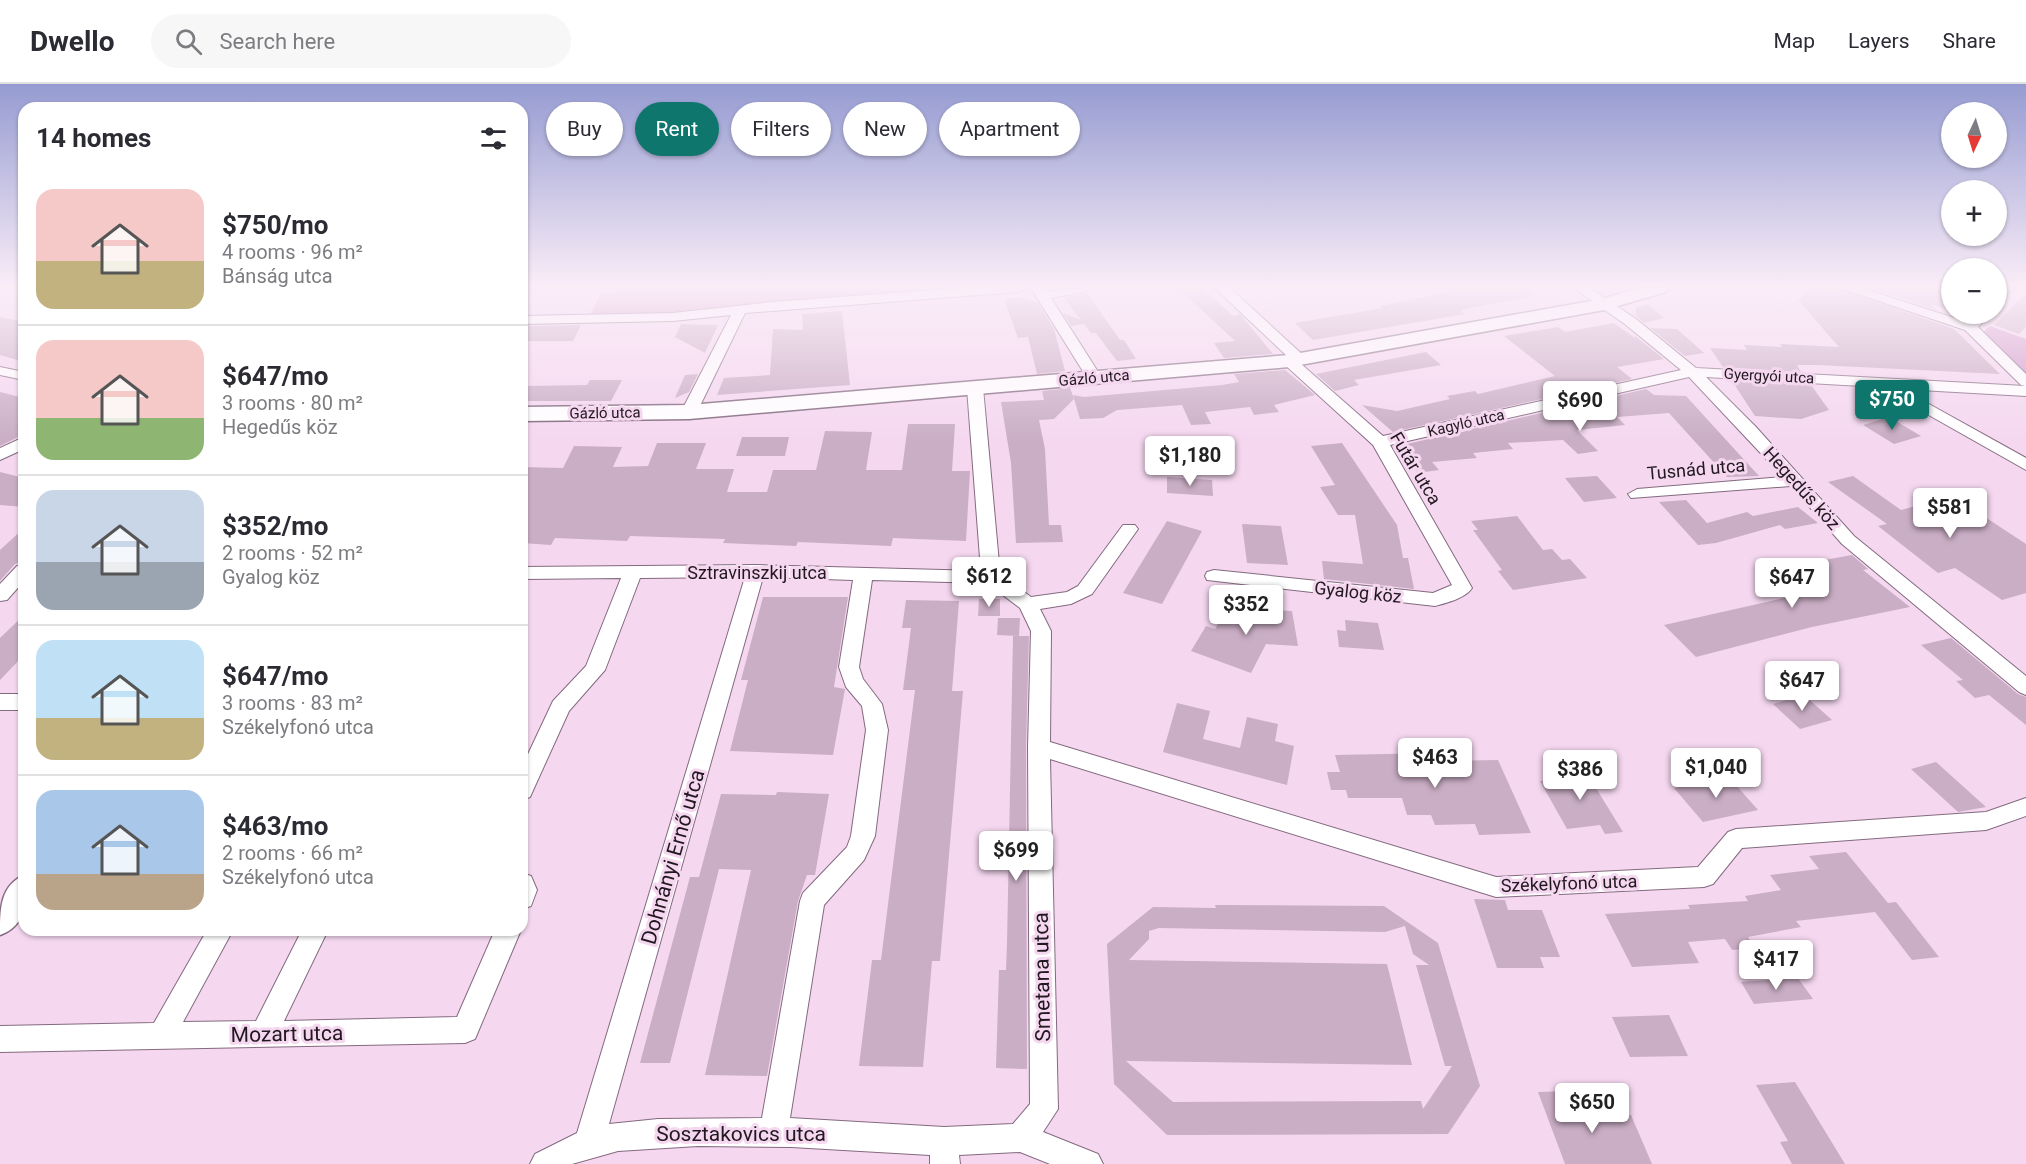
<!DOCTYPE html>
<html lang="en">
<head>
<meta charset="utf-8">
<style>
  :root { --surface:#fff; --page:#f7f7f7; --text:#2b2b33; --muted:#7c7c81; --line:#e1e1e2; --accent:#0f766e }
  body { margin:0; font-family:Roboto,sans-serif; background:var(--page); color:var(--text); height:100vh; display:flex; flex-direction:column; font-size:22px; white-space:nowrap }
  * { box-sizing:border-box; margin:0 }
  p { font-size:20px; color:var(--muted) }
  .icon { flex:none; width:33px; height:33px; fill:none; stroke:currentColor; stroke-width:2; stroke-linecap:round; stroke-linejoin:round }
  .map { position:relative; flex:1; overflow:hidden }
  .sheet { position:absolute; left:18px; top:18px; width:510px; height:834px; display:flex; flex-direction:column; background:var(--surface); border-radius:18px; box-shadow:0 2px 4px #0004 }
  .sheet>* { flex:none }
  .guide { position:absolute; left:546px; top:18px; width:570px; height:54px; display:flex; gap:12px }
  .needle { width:39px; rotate:184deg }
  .tools { position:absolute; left:1941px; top:18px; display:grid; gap:12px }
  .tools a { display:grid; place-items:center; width:66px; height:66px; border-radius:50%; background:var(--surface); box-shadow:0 2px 4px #0004; font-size:30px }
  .price { position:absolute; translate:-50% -51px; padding:0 14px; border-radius:6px; background:#fff; color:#222; font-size:20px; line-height:39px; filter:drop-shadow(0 2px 3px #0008) }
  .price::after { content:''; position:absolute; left:50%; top:36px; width:18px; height:14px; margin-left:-9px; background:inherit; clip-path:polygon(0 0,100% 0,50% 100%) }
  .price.selected { background:var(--accent); color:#fff }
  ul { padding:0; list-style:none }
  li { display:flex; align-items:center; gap:18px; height:150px; padding:0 18px }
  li+li { border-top:2px solid var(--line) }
  li span { display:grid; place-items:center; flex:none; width:168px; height:120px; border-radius:18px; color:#555 }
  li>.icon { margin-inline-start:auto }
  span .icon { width:72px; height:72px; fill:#fffc; stroke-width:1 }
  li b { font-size:26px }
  h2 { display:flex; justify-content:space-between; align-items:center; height:72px; padding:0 18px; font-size:26px }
  .chip { padding:0 21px; border-radius:27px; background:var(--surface); box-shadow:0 2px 4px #0004; font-size:21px; line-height:54px }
  .chip.selected { background:var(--accent); color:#fff }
  header { display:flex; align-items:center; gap:36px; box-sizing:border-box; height:84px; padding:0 30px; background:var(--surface); border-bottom:2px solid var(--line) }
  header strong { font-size:28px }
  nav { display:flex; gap:33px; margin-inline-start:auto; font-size:21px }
  .search { width:420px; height:54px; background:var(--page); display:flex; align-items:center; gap:15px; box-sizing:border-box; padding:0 21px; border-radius:33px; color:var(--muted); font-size:22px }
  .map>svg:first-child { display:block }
</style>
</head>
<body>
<header>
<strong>Dwello</strong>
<div class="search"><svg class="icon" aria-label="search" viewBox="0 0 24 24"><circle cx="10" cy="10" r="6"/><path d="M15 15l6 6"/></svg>Search here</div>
<nav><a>Map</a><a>Layers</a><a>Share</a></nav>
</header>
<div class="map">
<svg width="2026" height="1080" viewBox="0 0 2026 1080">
  <rect width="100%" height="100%" fill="#f5d8f0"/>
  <g fill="#d29aca">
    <path d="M 619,204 L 976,204 L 717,231 L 590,231 L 601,209 L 616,209 Z"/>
    <path d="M 1990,242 L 2026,255 L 2026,291 L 1983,248 Z"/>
  </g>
  <g fill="#caaec5" fill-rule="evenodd">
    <path d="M 1178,204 L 1202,204 L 1233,232 L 1240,230 L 1273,270 L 1224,274 L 1214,259 L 1235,257 Z"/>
    <path d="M 1444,204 L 1531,204 L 1532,212 L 1460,226 L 1465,230 L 1313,256 L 1295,239 L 1383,224 L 1380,222 L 1449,208 Z"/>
    <path d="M 1811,204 L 1838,204 L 1954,245 L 2000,290 L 1818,281 L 1797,281 L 1801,288 L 1723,283 L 1710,264 L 1747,266 L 1744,261 L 1782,263 L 1780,260 L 1839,263 L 1798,216 Z"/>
    <path d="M 1869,204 L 1938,204 L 1952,208 L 1952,227 L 1930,220 L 1935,225 Z"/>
    <path d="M 1087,209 L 1120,256 L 1124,256 L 1136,275 L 1117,277 L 1096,249 L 1091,249 L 1084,240 L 1071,242 L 1063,229 L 1081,236 L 1064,214 Z"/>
    <path d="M 2026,209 L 2026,243 L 2019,250 L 1994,241 Z"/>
    <path d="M 1023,213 L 1038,219 L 1054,245 L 1065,287 L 1037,290 L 1028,253 L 1018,254 L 1004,215 Z"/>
    <path d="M 1648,220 L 1664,234 L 1644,239 L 1636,232 L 1636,224 Z"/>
    <path d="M 842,227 L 850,301 L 717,311 L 724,294 L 770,291 L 773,245 L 803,246 L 802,230 Z"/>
    <path d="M 0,233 L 24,238 L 24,278 L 0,271 Z"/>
    <path d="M 1614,239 L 1635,254 L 1635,252 L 1664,275 L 1617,283 L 1632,295 L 1393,348 L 1362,321 L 1397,327 L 1450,315 L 1447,312 L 1475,307 L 1478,310 L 1555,292 L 1504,252 L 1558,243 L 1565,248 Z"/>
    <path d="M 681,240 L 718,241 L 705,269 L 675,253 Z"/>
    <path d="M 581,241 L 573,257 L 522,257 L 522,242 Z"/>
    <path d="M 1650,244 L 1677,245 L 1704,269 L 1685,272 Z"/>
    <path d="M 1426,268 L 1441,281 L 1354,296 L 1359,301 L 1335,307 L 1316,290 Z"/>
    <path d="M 1285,286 L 1315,311 L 1274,321 L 1279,328 L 1254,331 L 1250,323 L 1205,328 L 1211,340 L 1191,341 L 1182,321 L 1117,326 L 1103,334 L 1080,335 L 1073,311 L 1084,313 L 1222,301 L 1239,298 L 1234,290 Z"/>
    <path d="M 698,290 L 689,308 L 675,314 L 685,291 Z"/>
    <path d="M 590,296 L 622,296 L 611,317 L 522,317 L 522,302 L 587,301 Z"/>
    <path d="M 1732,297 L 1811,301 L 1829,326 L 1801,335 L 1755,332 Z"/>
    <path d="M 1070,304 L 1074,315 L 1054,335 L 1039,336 L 1045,365 L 1049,441 L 1061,441 L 1063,458 L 1016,459 L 1011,379 L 1001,318 L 1044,316 L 1042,307 Z"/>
    <path d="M 1646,305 L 1654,311 L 1686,312 L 1759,392 L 1727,393 L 1669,329 L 1617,333 L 1625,341 L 1577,346 L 1598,367 L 1578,370 L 1563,356 L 1508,359 L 1513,365 L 1473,369 L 1477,374 L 1432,378 L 1439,386 L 1418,389 L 1400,364 L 1411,363 L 1407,360 Z"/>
    <path d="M 0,308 L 24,314 L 24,350 L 0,362 Z"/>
    <path d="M 1889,333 L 1921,352 L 1894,360 L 1863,341 Z"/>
    <path d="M 908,340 L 955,340 L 952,387 L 970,387 L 966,457 L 893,454 L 891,462 L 798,458 L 796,462 L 723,459 L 725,455 L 630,452 L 627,457 L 555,454 L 551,461 L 522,459 L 522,383 L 563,384 L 574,362 L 622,363 L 613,383 L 648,382 L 657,359 L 706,359 L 696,385 L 734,385 L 727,408 L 767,408 L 773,386 L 816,386 L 825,347 L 872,348 L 866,386 L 902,386 Z"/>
    <path d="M 742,353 L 789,353 L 785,372 L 736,372 Z"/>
    <path d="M 1342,359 L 1397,441 L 1403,474 L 1408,474 L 1414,505 L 1324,495 L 1322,477 L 1363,480 L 1355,431 L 1338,431 L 1320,403 L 1335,401 L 1311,362 Z"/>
    <path d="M 0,388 L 24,394 L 24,423 L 0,421 Z"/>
    <path d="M 1597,392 L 1617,414 L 1584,418 L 1565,394 Z"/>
    <path d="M 1853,392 L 1901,426 L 1953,412 L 2026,460 L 2026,509 L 2002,516 L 1955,484 L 1938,489 L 1878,442 L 1887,440 L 1828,398 Z"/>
    <path d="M 1167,393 L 1212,396 L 1213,412 L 1167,409 Z"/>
    <path d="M 1686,416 L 1707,439 L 1747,428 L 1753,432 L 1798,423 L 1818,439 L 1785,445 L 1780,441 L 1716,459 L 1698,461 L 1659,418 Z"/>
    <path d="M 1517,432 L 1543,466 L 1552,465 L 1562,476 L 1570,475 L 1587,494 L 1513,506 L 1498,487 L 1502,486 L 1473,446 L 1478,446 L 1471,437 Z"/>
    <path d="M 1167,437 L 1202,447 L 1162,520 L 1123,509 Z"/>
    <path d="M 1242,440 L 1281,442 L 1288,481 L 1247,479 Z"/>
    <path d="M 24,444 L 24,477 L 15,480 L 0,497 L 0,466 Z"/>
    <path d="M 1852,471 L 1868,485 L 1863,486 L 1910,523 L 1812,543 L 1696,573 L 1664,541 L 1824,505 L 1797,481 Z"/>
    <path d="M 763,513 L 848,513 L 834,603 L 845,605 L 833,671 L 730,667 L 748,596 L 741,596 Z"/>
    <path d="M 979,515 L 1000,515 L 1000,532 L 978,532 Z"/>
    <path d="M 906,516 L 959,517 L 952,607 L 963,607 L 940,877 L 932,877 L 923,983 L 859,982 L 872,876 L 881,876 L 915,606 L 903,606 L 911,544 L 902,544 Z"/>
    <path d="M 1228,524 L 1292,527 L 1298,562 L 1266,560 L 1251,589 L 1191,567 L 1206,542 L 1215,545 Z"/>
    <path d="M 24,531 L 24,571 L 0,596 L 0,554 Z"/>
    <path d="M 998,534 L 1020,534 L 1019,552 L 997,551 Z"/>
    <path d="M 1345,536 L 1378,539 L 1384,566 L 1339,563 L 1337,546 L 1346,547 Z"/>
    <path d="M 1013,552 L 1029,552 L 1026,663 L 1027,985 L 996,984 L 999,886 L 1006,886 L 1007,860 Z"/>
    <path d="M 1951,554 L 2018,610 L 2026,613 L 2026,641 L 1989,611 L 1975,614 L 1956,597 L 1963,596 L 1921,561 Z"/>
    <path d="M 1804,611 L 1832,636 L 1800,645 L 1773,620 Z"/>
    <path d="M 1177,619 L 1210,627 L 1203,655 L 1240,664 L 1247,633 L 1278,640 L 1275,657 L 1294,662 L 1287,701 L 1163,668 Z"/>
    <path d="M 1436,669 L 1439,677 L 1498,676 L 1531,749 L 1479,751 L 1475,740 L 1435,741 L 1431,731 L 1407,731 L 1402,714 L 1348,714 L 1346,706 L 1331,706 L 1327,688 L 1340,688 L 1335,671 Z"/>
    <path d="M 1936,678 L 1986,723 L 1958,728 L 1911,685 Z"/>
    <path d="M 1583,683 L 1623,748 L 1605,750 L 1600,741 L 1567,745 L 1540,697 L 1562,695 L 1556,685 Z"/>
    <path d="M 1728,692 L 1758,726 L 1703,738 L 1674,704 Z"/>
    <path d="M 777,708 L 829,710 L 815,791 L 807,791 L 798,817 L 767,992 L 705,991 L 751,786 L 719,785 L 670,979 L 640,979 L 690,793 L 699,793 L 721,710 L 776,711 Z"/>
    <path d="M 1846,768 L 1888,819 L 1896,818 L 1939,873 L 1912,876 L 1875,828 L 1796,837 L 1801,843 L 1748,853 L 1755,864 L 1732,866 L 1725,855 L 1688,858 L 1699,879 L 1632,883 L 1605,830 L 1690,825 L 1688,821 L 1748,817 L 1745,812 L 1781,806 L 1770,791 L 1819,785 L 1809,772 Z"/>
    <path d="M 1474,815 L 1505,816 L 1508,826 L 1542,826 L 1560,873 L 1540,873 L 1544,884 L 1497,884 Z"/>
    <path d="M 1215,821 L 1384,822 L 1438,859 L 1480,1002 L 1448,1050 L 1167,1051 L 1114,1000 L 1107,860 L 1153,823 L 1216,824 ZM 1405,842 L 1413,870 L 1429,881 L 1416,881 L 1445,982 L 1452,982 L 1423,1025 L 1421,1017 L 1173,1018 L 1126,977 L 1412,981 L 1387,880 L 1129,876 L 1149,855 L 1149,847 L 1159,844 L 1385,848 Z"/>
    <path d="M 1798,894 L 1813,915 L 1754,920 L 1741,898 Z"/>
    <path d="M 1669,931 L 1688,972 L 1630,973 L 1612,933 Z"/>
    <path d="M 1795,998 L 1845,1080 L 1792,1080 L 1780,1058 L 1788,1057 L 1756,1001 Z"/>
    <path d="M 1570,1007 L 1581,1033 L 1631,1031 L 1652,1080 L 1565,1080 L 1538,1008 Z"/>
  </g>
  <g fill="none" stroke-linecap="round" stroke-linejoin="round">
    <defs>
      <g id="street">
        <path d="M 962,204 L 1026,204 L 1019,208 L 745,229 L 697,328 L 689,333 L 681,328 L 731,231 L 673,237 L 522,240 L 522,232 L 673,229 L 772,218 Z"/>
        <path d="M 1031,204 L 1045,204 L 1046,207 L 1091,204 L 1084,208 L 1051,214 L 1102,294 L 1099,297 L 1089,297 Z"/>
        <path d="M 1215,204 L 1230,204 L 1304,272 L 1306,275 L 1300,279 L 1383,352 L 1681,286 L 1626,241 L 1574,204 L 1590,204 L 1636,235 L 1696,284 L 2025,302 L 2021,301 L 1965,246 L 1840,204 L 1861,204 L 1967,238 L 1976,230 L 1990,230 L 1978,243 L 2026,290 L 2026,312 L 1902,305 L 2026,374 L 2026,386 L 1879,303 L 1706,293 L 1756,343 L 1854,452 L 2026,592 L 2026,611 L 2019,608 L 1842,460 L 1791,402 L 1631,414 L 1628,410 L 1637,405 L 1783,393 L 1689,293 L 1390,361 L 1472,504 C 1466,514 1446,519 1435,522 L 1207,496 L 1205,492 L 1207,488 L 1214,486 L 1433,509 L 1452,501 L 1373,361 L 1284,280 L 1282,277 L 1288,273 Z"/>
        <path d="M 1999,204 L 2014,204 L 1996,219 L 1996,207 Z"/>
        <path d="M 0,283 L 24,288 L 24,296 L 0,291 Z"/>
        <path d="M 975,299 L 983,304 L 1000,490 L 1031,513 L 1067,508 L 1078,502 L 1123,441 L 1135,441 L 1138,445 L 1092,510 L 1071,520 L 1040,525 L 1051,547 L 1050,658 L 1496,793 L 1698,783 L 1728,748 L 1736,745 L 1986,728 L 2026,714 L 2026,732 L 1986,746 L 1742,764 L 1713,800 L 1704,803 L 1496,813 L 1050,675 L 1058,1025 L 1043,1048 L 1098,1070 L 1103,1080 L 1050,1080 L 1020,1068 L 959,1071 L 960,1080 L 930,1080 L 930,1071 L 791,1063 L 698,1062 L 618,1067 L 572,1080 L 530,1080 L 535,1070 L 577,1049 L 745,493 L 640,494 L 605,586 L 569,627 L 530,713 L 522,716 L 522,683 L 553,617 L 586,582 L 621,494 L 522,495 L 522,483 L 756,481 L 981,487 L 967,304 ZM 763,493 L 853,496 L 839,583 L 846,603 L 862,622 L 866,646 L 851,752 L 847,763 L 803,809 L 800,817 L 762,1034 L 658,1035 L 609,1040 ZM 872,496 L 987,499 L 1020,524 L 1031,547 L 1028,663 L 1030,1020 L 1013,1040 L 944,1043 L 790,1034 L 824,821 L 864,776 L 875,752 L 888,646 L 882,620 L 863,595 L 859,583 Z"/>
        <path d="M 24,353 L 24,365 L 0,376 L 0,364 Z"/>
        <path d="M 24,480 L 24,497 L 7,516 L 0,517 L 0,500 L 17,482 Z"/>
        <rect x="0" y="610" width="24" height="16"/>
        <path d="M 522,789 L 531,792 L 537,806 L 531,822 L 522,825 Z"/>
        <path d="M 207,846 L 233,846 L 183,938 L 256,937 L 302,846 L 328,846 L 284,937 L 457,933 L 495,846 L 521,846 L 475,955 L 465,959 L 0,968 L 0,942 L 154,939 Z"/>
      </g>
      <g id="secondary">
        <path d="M 1638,204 L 1668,204 L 1666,208 L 1604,226 L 1289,283 L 689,335 L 522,337 L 522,323 L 689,321 L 1289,271 L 1602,215 Z"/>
        <path d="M 24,791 C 24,818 28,841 0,851 C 0,825 0,802 24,791 Z"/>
      </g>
    </defs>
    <use href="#street" stroke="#836a7f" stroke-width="2"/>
    <use href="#secondary" stroke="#836a7f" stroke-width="3"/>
    <use href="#street" fill="#fff" fill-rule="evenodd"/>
    <use href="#secondary" fill="#fff" fill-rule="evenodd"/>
  </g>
  <linearGradient id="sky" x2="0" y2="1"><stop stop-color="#959bd1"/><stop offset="0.57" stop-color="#faedf8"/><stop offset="1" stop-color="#faedf8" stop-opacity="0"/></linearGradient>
  <rect width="2026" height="355" fill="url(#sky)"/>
  <g text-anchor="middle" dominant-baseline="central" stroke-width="6" stroke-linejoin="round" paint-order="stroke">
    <g font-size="15" fill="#221820" stroke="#f5d8f0">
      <text transform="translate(1769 292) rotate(3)">Gyergyói utca</text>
      <text transform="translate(1094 294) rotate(-5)">Gázló utca</text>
      <text transform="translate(605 329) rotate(-1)">Gázló utca</text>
      <text transform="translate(1466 339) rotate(-13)">Kagyló utca</text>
    </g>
    <g font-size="18" fill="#221820" stroke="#f5d8f0">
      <text transform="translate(1416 384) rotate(59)">Futár utca</text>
      <text transform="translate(1696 385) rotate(-5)">Tusnád utca</text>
      <text transform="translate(1802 404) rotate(48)">Hegedűs köz</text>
      <text x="757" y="488">Sztravinszkij utca</text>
      <text transform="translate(1358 508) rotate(6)">Gyalog köz</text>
      <text transform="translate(1569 799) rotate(-2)">Székelyfonó utca</text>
    </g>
    <g font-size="21" fill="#221820" stroke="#f5d8f0">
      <text transform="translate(673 773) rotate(-74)">Dohnányi Ernő utca</text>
      <text transform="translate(1042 893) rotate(-91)">Smetana utca</text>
      <text transform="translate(287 950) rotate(-1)">Mozart utca</text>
      <text x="741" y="1050">Sosztakovics utca</text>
    </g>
  </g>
</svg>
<div class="tools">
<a><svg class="needle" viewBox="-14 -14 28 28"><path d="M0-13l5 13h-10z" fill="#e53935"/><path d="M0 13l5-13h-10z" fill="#7c7c81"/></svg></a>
<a>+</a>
<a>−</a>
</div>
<b class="price selected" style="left:1892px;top:347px">$750</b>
<b class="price" style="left:1580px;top:348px">$690</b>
<b class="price" style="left:1190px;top:403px">$1,180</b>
<b class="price" style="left:1950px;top:455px">$581</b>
<b class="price" style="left:989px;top:524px">$612</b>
<b class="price" style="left:1792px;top:525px">$647</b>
<b class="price" style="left:1246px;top:552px">$352</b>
<b class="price" style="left:1802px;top:628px">$647</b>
<b class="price" style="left:1435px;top:705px">$463</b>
<b class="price" style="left:1716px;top:715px">$1,040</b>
<b class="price" style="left:1580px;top:717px">$386</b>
<b class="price" style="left:1016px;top:798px">$699</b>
<b class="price" style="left:1776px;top:907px">$417</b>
<b class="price" style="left:1592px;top:1050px">$650</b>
<div class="guide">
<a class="chip">Buy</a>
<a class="chip selected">Rent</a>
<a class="chip">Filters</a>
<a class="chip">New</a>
<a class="chip">Apartment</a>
</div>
<section class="sheet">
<h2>14 homes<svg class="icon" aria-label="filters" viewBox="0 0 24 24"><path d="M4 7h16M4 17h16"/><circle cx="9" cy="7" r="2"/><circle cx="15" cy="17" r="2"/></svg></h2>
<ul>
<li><span style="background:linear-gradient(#f6c9c9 60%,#c2b280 0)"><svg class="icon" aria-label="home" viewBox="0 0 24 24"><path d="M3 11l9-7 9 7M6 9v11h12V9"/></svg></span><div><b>$750/mo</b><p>4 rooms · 96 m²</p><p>Bánság utca</p></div></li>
<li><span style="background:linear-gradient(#f6c9c9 65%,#8fb573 0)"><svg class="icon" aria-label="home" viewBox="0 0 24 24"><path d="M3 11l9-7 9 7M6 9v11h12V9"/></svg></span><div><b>$647/mo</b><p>3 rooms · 80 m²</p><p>Hegedűs köz</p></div></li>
<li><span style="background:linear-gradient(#c9d6e8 60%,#9aa5b1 0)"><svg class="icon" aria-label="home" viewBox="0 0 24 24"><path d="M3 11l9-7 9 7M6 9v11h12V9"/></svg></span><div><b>$352/mo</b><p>2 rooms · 52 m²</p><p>Gyalog köz</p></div></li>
<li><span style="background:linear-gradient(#bfe0f5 65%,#c2b280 0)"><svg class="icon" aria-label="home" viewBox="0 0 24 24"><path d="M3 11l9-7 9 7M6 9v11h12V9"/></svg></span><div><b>$647/mo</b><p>3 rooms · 83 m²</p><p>Székelyfonó utca</p></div></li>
<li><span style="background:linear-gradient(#a9c7e8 70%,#b9a48a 0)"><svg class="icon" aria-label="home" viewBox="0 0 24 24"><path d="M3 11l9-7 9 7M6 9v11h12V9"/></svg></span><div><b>$463/mo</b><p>2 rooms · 66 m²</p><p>Székelyfonó utca</p></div></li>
</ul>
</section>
</div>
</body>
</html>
